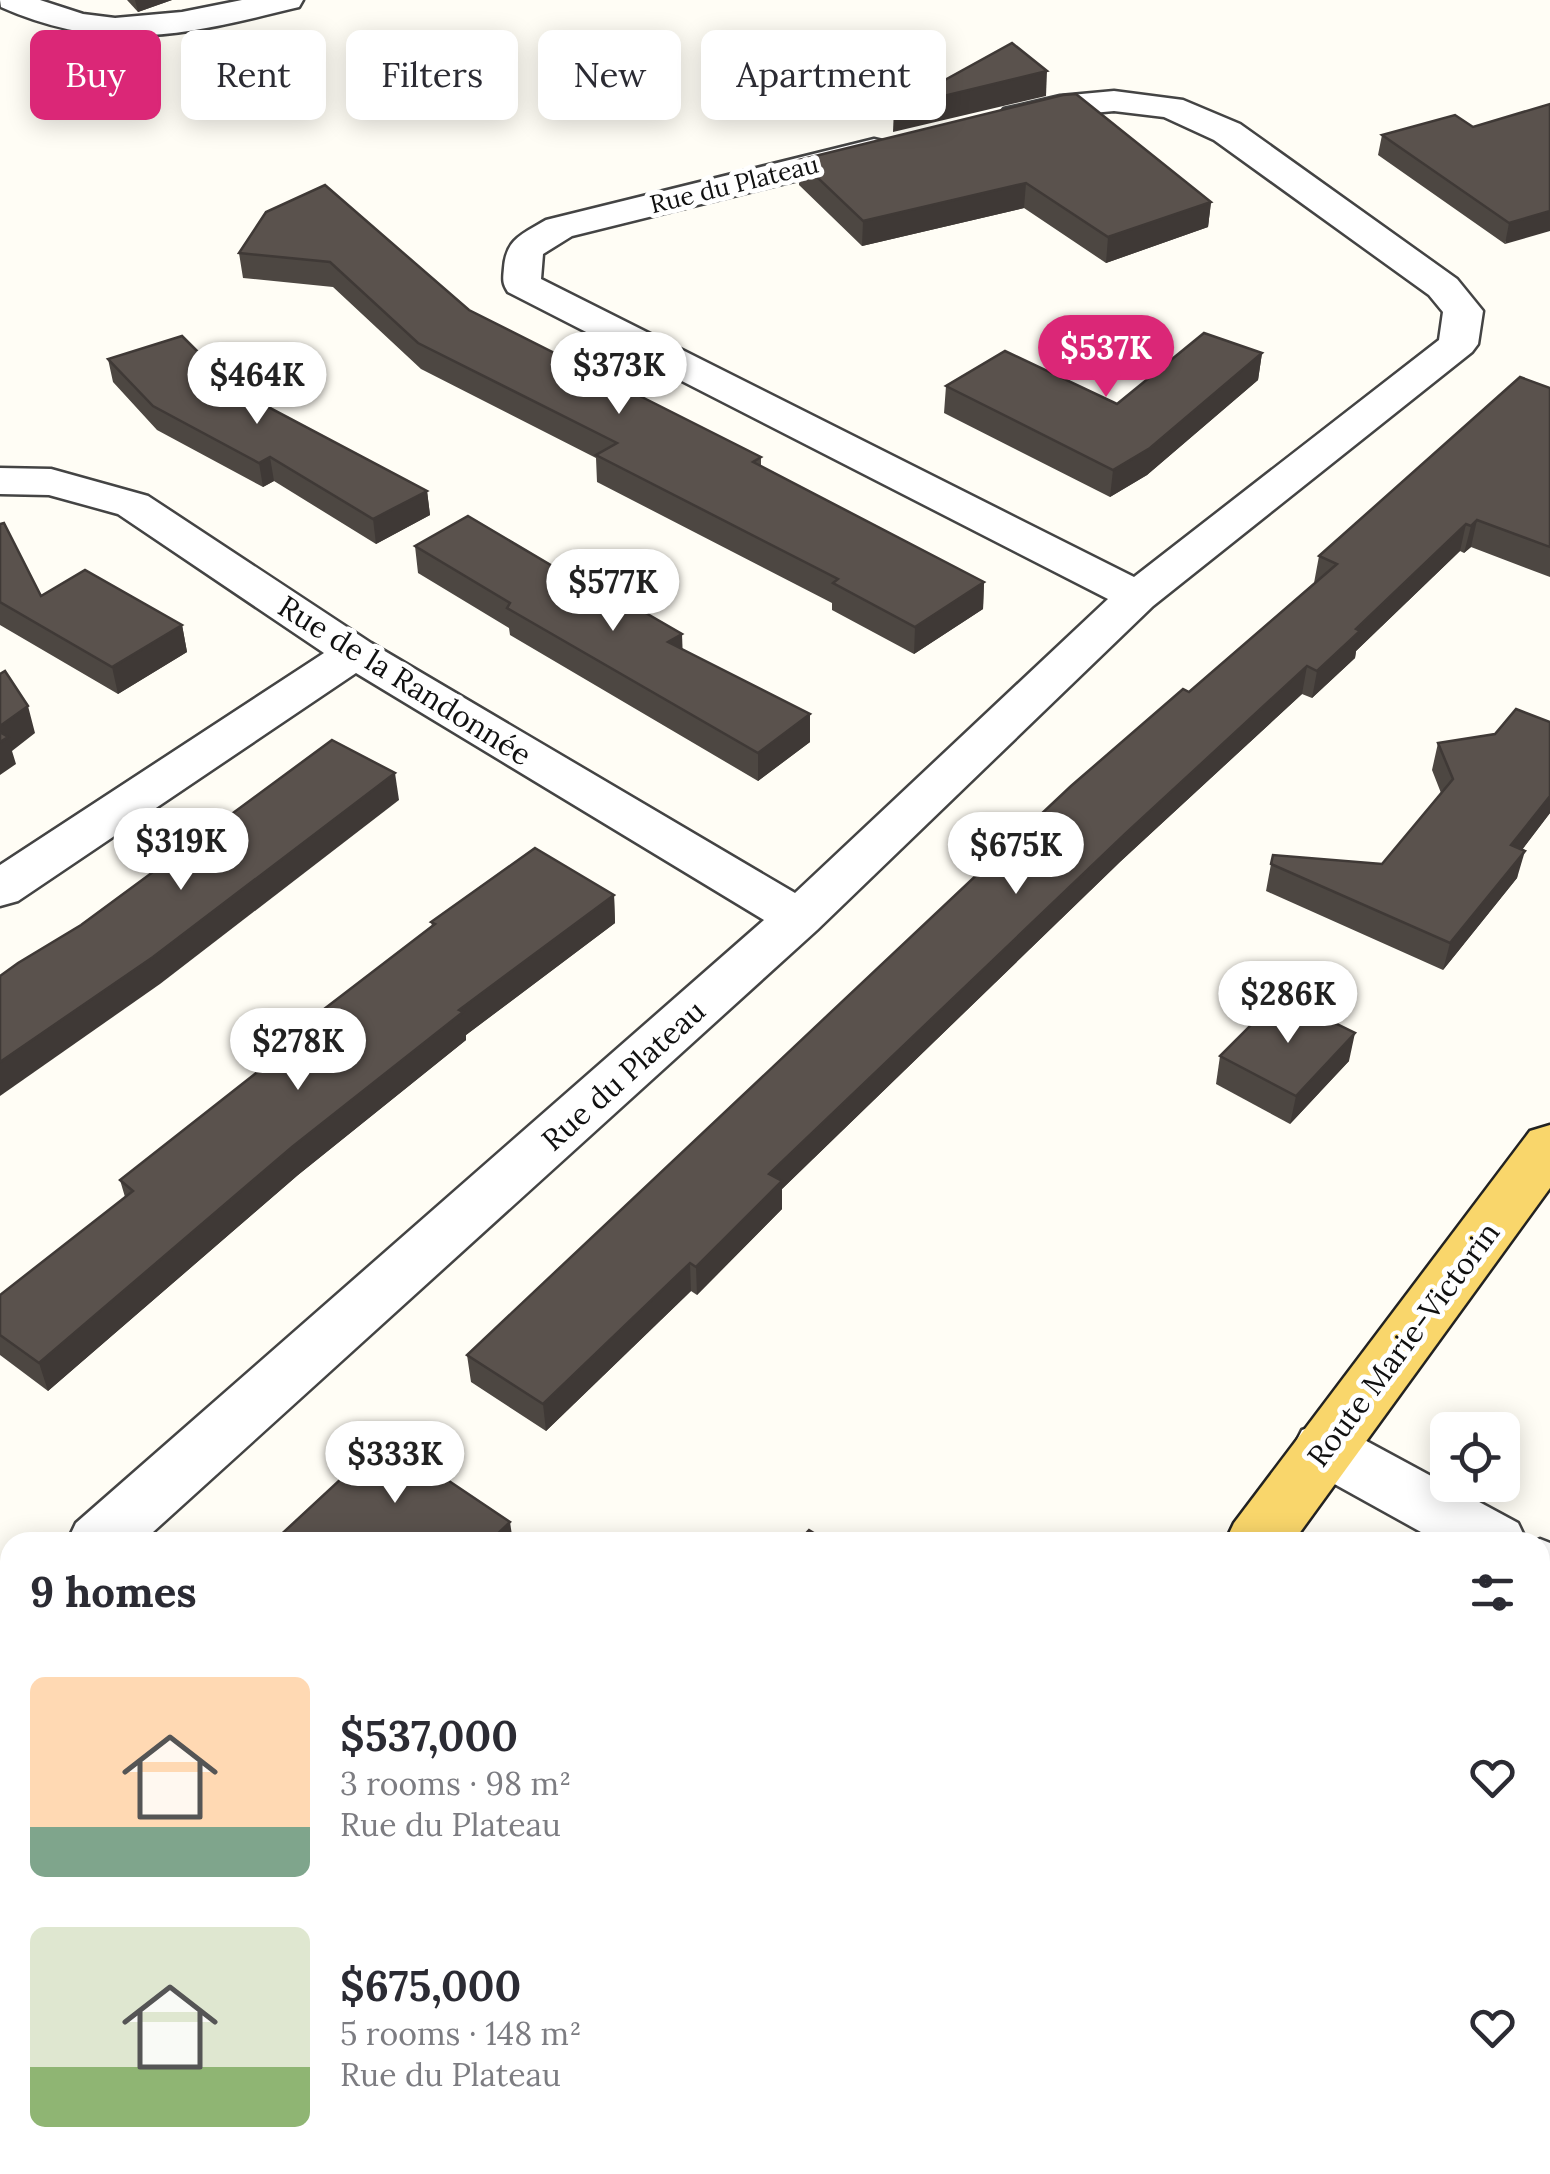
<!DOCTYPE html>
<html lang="en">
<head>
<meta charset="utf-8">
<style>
  :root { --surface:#fff; --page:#f2f2f3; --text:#2b2b33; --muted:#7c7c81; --accent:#db2777 }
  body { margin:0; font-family:Lora,serif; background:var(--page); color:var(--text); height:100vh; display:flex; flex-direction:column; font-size:38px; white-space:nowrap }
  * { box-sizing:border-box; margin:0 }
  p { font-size:32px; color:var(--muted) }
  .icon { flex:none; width:55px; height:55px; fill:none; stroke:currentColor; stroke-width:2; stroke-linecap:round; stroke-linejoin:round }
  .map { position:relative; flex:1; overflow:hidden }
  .details { position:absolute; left:0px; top:1532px; width:1550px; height:642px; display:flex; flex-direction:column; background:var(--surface); border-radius:30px 30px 0 0; box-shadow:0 5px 25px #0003 }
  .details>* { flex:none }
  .top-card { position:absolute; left:30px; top:30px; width:1000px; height:90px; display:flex; gap:20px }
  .controls { position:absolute; left:1430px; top:1412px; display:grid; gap:20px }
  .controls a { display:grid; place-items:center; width:90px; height:90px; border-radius:15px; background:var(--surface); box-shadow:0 5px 25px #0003; font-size:50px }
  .price { position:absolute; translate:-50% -85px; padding:0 22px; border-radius:35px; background:#fff; color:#222; font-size:32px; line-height:65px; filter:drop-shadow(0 2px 5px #0008) }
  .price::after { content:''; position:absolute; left:50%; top:60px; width:30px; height:22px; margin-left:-15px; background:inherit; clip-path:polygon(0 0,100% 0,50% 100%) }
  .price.on { background:var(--accent); color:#fff }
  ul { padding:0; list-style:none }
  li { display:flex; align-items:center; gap:30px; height:250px; padding:0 30px }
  li span { display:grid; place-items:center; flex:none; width:280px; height:200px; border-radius:15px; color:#555 }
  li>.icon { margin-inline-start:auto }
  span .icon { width:120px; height:120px; fill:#fffc; stroke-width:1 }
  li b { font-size:42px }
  h2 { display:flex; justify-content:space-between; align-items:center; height:120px; padding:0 30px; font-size:42px }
  .pill { padding:0 35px; border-radius:15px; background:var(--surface); box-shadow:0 5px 25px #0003; font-size:35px; line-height:90px }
  .pill.on { background:var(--accent); color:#fff }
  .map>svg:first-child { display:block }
</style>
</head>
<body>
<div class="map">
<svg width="1550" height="2174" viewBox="0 0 1550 2174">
  <rect width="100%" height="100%" fill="#fffdf5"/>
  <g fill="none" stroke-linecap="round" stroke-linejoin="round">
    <defs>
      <g id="minor">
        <path d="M 0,0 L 40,0 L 83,14 L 115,18 L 182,12 L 242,0 L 303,0 L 299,7 C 189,34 109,55 1,7 Z"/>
        <path d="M 1114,91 L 1183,100 L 1240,124 L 1457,279 L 1483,311 L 1478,344 L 1472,352 L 1153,606 L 817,930 L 142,1542 L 67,1542 L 76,1523 L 764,920 L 356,673 L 18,901 L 0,906 L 0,865 L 324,653 L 118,514 L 49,495 L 0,494 L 0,468 L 51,469 L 148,496 L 371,643 L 795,893 L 1108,599 L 508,292 C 502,283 503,279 504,268 C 506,239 522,234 546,220 L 874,139 L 887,142 L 892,150 L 887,158 L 572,236 L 543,254 L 541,279 L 1134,577 L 1439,340 L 1443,312 L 1429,295 L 1214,140 L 1164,117 L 1114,111 L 1060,116 L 1016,127 L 1004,123 L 998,116 L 1004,109 L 1060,96 Z"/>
        <path d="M 1324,1423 L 1346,1430 L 1518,1523 L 1527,1542 L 1439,1542 L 1302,1466 L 1293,1448 L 1302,1430 Z"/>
        <path d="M 1540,1539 L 1550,1543 L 1550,1601 L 1540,1597 L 1540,1542 L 1531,1542 Z"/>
        <path d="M 10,1594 L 10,1656 L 0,1660 L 0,1597 Z"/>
      </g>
      <g id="major">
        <path d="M 1550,1125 L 1550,1188 L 1293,1542 L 1225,1542 L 1234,1523 L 1530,1131 Z"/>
        <path d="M 775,2165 L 855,2165 L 851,2174 L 771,2174 Z"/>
      </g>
    </defs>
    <use href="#minor" stroke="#444" stroke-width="5"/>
    <use href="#major" stroke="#222" stroke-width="5"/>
    <use href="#minor" fill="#fff" fill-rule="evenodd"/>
    <use href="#major" fill="#f9d66b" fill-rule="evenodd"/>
  </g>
  <g fill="#4d4742">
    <path d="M 127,0 L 172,0 L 138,12 Z"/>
    <path d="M 1063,95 L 1211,202 L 1208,227 L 1106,263 L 1024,208 L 862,246 L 799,185 L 799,160 Z"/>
    <path d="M 1550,104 L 1505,244 L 1378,155 L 1382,135 L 1473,127 Z"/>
    <path d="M 266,212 L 469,310 L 761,457 L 761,466 L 984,582 L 983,609 L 914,654 L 832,610 L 832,603 L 597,482 L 596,458 L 421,369 L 333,287 L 243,278 L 239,253 Z"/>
    <path d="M 1262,353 L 1258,380 L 1147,475 L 1110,497 L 944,413 L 946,386 L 1117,404 Z"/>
    <path d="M 108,359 L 236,390 L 427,491 L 430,515 L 376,544 L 274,481 L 263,487 L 157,430 L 113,382 Z"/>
    <path d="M 1550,388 L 1550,577 L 1471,547 L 1464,553 L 1460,551 L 1356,651 L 1355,658 L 1312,698 L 1302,694 L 1121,861 L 782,1189 L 782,1209 L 697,1295 L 691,1291 L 546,1431 L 471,1382 L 467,1355 L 1189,692 L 1314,583 L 1319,556 Z"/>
    <path d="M 0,524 L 41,596 L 182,625 L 187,652 L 118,694 L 0,625 Z"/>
    <path d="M 415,546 L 593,590 L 682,634 L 682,650 L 810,714 L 810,742 L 758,781 L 510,635 L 509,628 L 418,573 Z"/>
    <path d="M 1550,722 L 1550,813 L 1522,850 L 1517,878 L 1443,970 L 1266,891 L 1271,864 L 1382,864 L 1441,793 L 1432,770 L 1438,743 L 1495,734 Z"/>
    <path d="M 614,895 L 615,923 L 466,1035 L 466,1040 L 298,1175 L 48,1391 L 0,1355 L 0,1295 L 125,1197 L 120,1180 L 287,1049 L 285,1039 L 432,926 L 431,922 Z"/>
    <path d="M 1220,1056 L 1349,1061 L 1290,1124 L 1216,1084 Z"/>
    <path d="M 1540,1646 L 1550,1652 L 1550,1869 L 1540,1862 Z"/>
  </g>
  <g fill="#3f3936">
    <path d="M 135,0 L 172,0 L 138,12 Z"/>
    <path d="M 1047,71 L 1046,96 L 893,132 L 894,108 Z"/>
    <path d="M 1026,183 L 1024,208 L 862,246 L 863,221 Z"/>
    <path d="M 1211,202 L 1208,227 L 1106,263 L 1108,237 Z"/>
    <path d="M 1550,211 L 1550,231 L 1505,244 L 1509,223 Z"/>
    <path d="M 1262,353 L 1258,380 L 1147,475 L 1110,497 L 1113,470 Z"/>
    <path d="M 270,457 L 274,481 L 263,487 L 259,463 Z"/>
    <path d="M 427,491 L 430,515 L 376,544 L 373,519 Z"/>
    <path d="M 1477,520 L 1471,547 L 1464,553 L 1471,526 Z"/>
    <path d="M 1466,524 L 1460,551 L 1356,651 L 1355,658 L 1312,698 L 1317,671 L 1356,629 Z"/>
    <path d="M 984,582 L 983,609 L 914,654 L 915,627 Z"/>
    <path d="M 182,625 L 187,652 L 118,694 L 112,667 Z"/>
    <path d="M 682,634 L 683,661 L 668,642 Z"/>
    <path d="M 1307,666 L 1302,694 L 1121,861 L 782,1189 L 782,1209 L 697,1295 L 696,1267 L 769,1174 L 1125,834 Z"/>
    <path d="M 28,706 L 35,733 L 12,751 L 16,764 L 0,775 L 0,726 Z"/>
    <path d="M 810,714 L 810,742 L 758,781 L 758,753 Z"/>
    <path d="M 395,773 L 399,800 L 160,984 L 0,1096 L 0,1062 Z"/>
    <path d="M 1550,796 L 1550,813 L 1504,873 L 1511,845 Z"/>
    <path d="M 1525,851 L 1517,878 L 1443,970 L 1450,943 Z"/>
    <path d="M 614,895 L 615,923 L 466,1035 L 466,1040 L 298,1175 L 48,1391 L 39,1363 L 292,1147 L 459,1010 Z"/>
    <path d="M 1355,1033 L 1349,1061 L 1290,1124 L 1296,1096 Z"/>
    <path d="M 690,1263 L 691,1291 L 546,1431 L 543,1404 Z"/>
    <path d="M 510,1522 L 513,1542 L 489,1542 Z"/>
    <path d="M 10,1937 L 10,1972 L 0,1982 L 0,1947 Z"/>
  </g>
  <g fill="#5a524d" stroke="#3f3936" stroke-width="2.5">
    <path d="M 1012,43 L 1047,71 L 894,108 Z"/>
    <path d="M 1076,94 L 1211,202 L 1108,237 L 1026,183 L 863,221 L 799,160 L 1063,95 Z"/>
    <path d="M 1550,104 L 1550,211 L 1509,223 L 1382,135 L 1455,115 L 1473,127 Z"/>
    <path d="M 325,185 L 469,310 L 761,457 L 753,462 L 984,582 L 915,627 L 833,583 L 838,579 L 596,455 L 617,443 L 418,343 L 330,262 L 239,253 L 266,212 Z"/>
    <path d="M 1204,333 L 1262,353 L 1150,448 L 1113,470 L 946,386 L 1005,351 L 1117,404 Z"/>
    <path d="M 182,336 L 236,390 L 427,491 L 373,519 L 270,457 L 259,463 L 153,406 L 108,359 Z"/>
    <path d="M 1520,377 L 1550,388 L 1550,547 L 1477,520 L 1471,526 L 1466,524 L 1356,629 L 1360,631 L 1317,671 L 1307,666 L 1125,834 L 769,1174 L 782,1181 L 696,1267 L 690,1263 L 543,1404 L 467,1355 L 1071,786 L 1183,689 L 1189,692 L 1337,564 L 1319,556 Z"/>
    <path d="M 468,516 L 593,590 L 599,586 L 682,634 L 668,642 L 810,714 L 758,753 L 507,608 L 510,603 L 415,546 Z"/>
    <path d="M 4,523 L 41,596 L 85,570 L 182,625 L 112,667 L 0,602 L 0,524 Z"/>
    <path d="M 5,671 L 28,706 L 0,726 L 0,674 Z"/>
    <path d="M 1516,709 L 1550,722 L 1550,796 L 1511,845 L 1525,851 L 1450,943 L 1271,864 L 1273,855 L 1382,864 L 1453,779 L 1438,743 L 1495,734 Z"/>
    <path d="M 0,732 L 8,737 L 0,742 Z"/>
    <path d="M 332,740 L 395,773 L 153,957 L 0,1062 L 0,976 L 18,963 L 81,925 Z"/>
    <path d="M 535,848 L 614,895 L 459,1010 L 463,1012 L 292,1147 L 39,1363 L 0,1335 L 0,1295 L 133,1191 L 120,1180 L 293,1044 L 285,1039 L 435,924 L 431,922 Z"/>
    <path d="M 1280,996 L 1355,1033 L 1296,1096 L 1220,1056 Z"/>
    <path d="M 385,1438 L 510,1522 L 489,1542 L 273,1542 Z"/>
    <path d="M 809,1530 L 828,1542 L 798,1542 Z"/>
    <path d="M 1540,1646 L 1550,1652 L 1550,1829 L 1540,1823 Z"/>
    <path d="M 0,1825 L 10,1833 L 10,1937 L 0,1947 Z"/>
    <path d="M 274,2165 L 305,2165 L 310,2174 L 260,2174 Z"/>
    <path d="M 1124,2165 L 1331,2165 L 1345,2174 L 1116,2174 Z"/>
  </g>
  <g text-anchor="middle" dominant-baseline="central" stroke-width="10" stroke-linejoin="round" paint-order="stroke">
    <g font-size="25" fill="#111" stroke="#fff">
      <text transform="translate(734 184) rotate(-14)">Rue du Plateau</text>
    </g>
    <g font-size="30" fill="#111" stroke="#fff">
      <text transform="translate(405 680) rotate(32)">Rue de la Randonnée</text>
      <text transform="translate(623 1075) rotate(-42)">Rue du Plateau</text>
      <text transform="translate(1403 1344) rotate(-53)">Route Marie-Victorin</text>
    </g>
  </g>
</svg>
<div class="controls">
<a><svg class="icon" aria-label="locate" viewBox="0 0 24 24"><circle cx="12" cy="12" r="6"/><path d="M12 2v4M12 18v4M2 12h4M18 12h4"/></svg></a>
</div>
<b class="price on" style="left:1106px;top:400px">$537K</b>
<b class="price" style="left:619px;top:417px">$373K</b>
<b class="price" style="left:257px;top:427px">$464K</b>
<b class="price" style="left:613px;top:634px">$577K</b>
<b class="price" style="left:181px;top:893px">$319K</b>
<b class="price" style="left:1016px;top:897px">$675K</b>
<b class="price" style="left:1288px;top:1046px">$286K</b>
<b class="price" style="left:298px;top:1093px">$278K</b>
<b class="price" style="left:395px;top:1506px">$333K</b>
<div class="top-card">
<a class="pill on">Buy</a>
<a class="pill">Rent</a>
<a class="pill">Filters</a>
<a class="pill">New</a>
<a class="pill">Apartment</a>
</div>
<section class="details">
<h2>9 homes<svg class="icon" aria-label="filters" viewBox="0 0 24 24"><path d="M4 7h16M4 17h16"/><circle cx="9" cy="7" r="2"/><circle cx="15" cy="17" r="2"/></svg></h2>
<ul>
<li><span style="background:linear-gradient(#ffd9b3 75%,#7fa58c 0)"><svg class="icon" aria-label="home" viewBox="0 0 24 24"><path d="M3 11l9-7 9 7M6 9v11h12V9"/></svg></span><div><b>$537,000</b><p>3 rooms · 98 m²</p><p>Rue du Plateau</p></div><svg class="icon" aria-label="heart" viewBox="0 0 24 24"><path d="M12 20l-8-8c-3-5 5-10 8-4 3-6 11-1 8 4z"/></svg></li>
<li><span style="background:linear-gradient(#dfe7d0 70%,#8fb573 0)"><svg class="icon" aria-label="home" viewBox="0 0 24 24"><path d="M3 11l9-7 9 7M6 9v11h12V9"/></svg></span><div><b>$675,000</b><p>5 rooms · 148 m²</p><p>Rue du Plateau</p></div><svg class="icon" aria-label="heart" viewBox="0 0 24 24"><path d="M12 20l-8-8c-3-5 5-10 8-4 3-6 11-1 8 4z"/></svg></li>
</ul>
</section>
</div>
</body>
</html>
